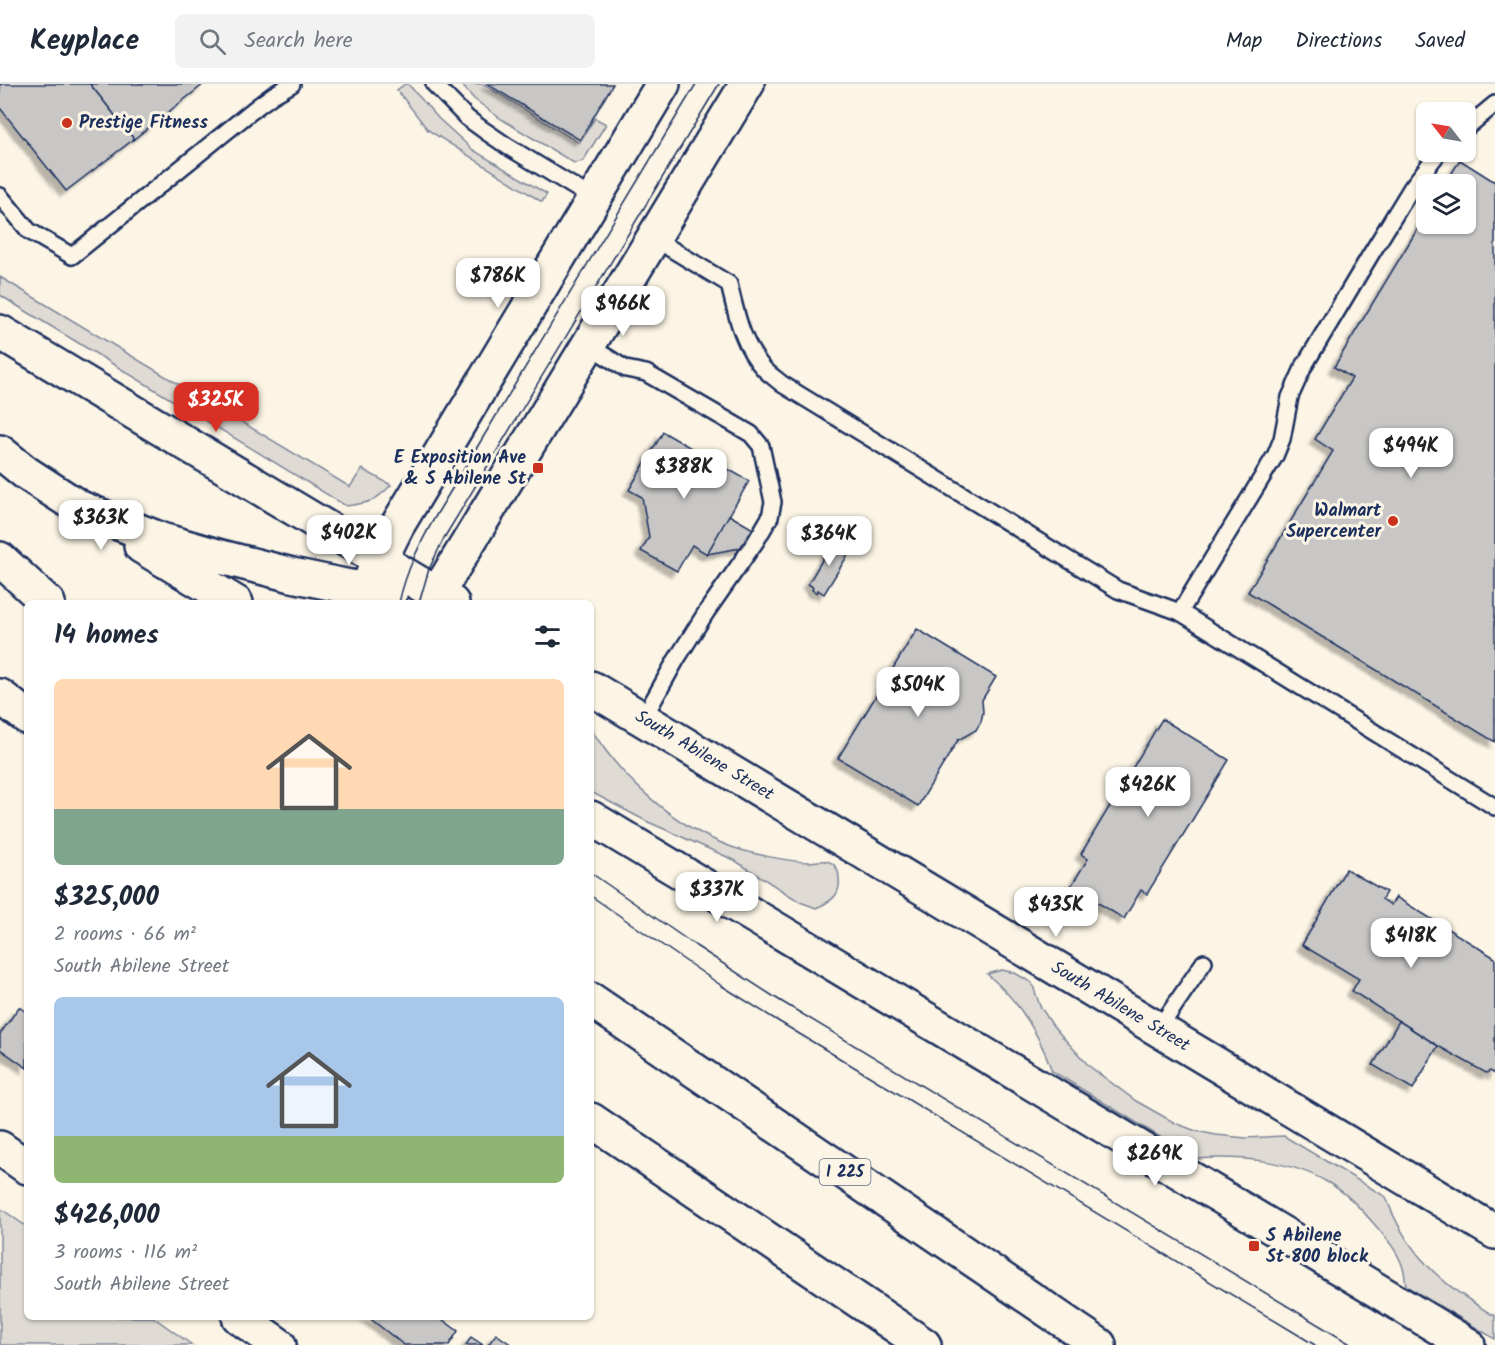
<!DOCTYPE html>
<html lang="en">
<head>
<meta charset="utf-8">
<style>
  :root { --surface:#fff; --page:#f2f2f3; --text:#1f2937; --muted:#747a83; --line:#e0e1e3; --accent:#d93025 }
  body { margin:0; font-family:Kalam,sans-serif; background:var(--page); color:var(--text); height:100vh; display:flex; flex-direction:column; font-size:22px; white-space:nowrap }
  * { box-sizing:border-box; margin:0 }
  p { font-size:20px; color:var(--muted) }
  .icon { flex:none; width:33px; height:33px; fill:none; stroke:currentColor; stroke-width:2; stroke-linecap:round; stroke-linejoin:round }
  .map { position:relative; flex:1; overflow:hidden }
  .details { position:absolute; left:24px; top:516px; width:570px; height:720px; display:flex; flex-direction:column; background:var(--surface); border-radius:9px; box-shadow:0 2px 4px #0004 }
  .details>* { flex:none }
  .needle { width:39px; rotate:301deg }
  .controls { position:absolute; left:1416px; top:18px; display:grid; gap:12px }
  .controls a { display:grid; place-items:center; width:60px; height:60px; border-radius:9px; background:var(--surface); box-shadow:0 2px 4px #0004; font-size:30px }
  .price { position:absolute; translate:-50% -51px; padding:0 14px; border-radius:12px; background:#fff; color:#222; font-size:20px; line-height:39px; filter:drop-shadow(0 2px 3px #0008) }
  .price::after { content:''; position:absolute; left:50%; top:36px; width:18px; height:14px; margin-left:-9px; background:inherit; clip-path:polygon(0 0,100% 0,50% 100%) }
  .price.active { background:var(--accent); color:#fff }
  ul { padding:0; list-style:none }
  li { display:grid; align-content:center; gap:12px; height:318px; padding:0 30px }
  li span { display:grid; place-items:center; height:186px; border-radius:9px; color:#555 }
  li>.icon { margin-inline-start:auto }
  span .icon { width:108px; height:108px; fill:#fffc; stroke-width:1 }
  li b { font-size:26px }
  h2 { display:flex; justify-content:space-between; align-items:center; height:72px; padding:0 30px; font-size:26px }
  header { display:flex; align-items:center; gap:36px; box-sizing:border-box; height:84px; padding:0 30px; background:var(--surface); border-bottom:2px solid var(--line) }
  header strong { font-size:28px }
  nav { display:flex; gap:33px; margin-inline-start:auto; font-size:21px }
  .search { width:420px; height:54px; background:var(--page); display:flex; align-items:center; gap:15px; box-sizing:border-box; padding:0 21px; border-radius:9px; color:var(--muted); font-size:22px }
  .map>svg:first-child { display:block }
</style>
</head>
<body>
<header>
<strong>Keyplace</strong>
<div class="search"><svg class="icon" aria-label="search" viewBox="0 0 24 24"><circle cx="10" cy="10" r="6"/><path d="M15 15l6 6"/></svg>Search here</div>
<nav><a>Map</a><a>Directions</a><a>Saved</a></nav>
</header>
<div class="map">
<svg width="1495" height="1261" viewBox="0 0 1495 1261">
  <defs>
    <filter id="shadow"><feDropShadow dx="-5.5" dy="5.5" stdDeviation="1.5" flood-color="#0004"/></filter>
  </defs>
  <rect width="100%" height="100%" fill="#fcf5e5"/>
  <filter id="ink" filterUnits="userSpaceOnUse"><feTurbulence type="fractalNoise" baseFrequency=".0167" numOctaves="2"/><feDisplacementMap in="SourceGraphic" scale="12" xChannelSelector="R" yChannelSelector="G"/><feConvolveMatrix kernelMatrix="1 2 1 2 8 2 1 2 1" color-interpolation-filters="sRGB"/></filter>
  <g filter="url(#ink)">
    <g fill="#dfdbd4" stroke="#7d8599" stroke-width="1.5">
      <path d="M 405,0 L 408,0 L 439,35 L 473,66 L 547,110 L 542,118 L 428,46 L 397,6 Z"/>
      <path d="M 461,0 L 483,0 L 579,59 L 595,34 L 606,40 L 583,77 L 574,79 L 501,35 L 474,15 Z"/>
      <path d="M 0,193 L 350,403 L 362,385 L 391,401 C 375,418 369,419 346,422 L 11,218 L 0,211 Z"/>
      <path d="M 591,645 C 622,695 673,741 729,762 C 747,769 790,778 810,778 C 819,777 828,774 835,782 C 838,786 839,791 839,795 C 841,812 830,818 816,824 L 800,818 L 734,776 L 646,737 L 591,708 Z"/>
      <path d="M 1002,886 L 1015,889 L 1032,899 L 1040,922 L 1053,942 L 1089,982 L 1136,1017 L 1175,1039 L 1196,1047 L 1216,1051 L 1246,1054 L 1284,1052 L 1386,1113 C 1402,1159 1431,1191 1471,1217 C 1479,1222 1486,1228 1495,1232 L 1495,1255 L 1406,1202 C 1405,1196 1405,1189 1403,1184 C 1398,1167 1386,1154 1375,1141 C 1362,1126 1346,1108 1327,1098 C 1290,1076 1238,1072 1196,1075 L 1052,987 C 1039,949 1018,916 987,890 Z"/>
      <path d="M 0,1124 L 27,1143 L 27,1233 L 153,1233 L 192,1261 L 0,1261 Z"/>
    </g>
    <g fill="#c8c7c6" stroke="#1b2f5e" stroke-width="1.5" filter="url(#shadow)">
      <path d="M 0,0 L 90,0 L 134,55 L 66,107 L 0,24 Z"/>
      <path d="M 90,0 L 204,0 L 134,55 Z"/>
      <path d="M 487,0 L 613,0 L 580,56 Z"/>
      <path d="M 1460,76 L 1495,98 L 1495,658 L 1248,508 L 1333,367 L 1315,355 L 1352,294 L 1334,283 L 1426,131 L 1426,140 L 1466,140 L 1466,100 L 1445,100 Z"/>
      <path d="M 663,348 L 749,397 L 707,470 L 692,461 L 677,487 L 641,467 L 649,453 L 642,413 L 629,406 Z"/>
      <path d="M 729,431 L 755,446 L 746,463 L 707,470 Z"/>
      <path d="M 834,456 L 841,460 L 843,458 L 846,460 L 845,462 L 851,466 L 824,510 L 818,506 L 817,509 L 812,506 L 813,503 L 808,500 Z"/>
      <path d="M 917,545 L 996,593 L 982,616 L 983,628 L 981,638 L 976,646 L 958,656 L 918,722 L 838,674 Z"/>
      <path d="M 1162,635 L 1229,676 L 1147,810 L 1141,806 L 1124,835 L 1071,802 L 1088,775 L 1081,770 Z"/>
      <path d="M 1346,785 L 1386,808 L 1382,815 L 1391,821 L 1396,813 L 1495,874 L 1495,990 L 1490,987 L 1486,989 L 1438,962 L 1352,907 L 1359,895 L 1302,861 Z"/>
      <path d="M 19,923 L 27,928 L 27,984 L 0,965 L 0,950 Z"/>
      <path d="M 1399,937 L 1438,962 L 1413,1005 L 1373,981 Z"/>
      <path d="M 368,1233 L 439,1233 L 458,1247 L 449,1261 L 404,1261 Z"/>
      <path d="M 496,1250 L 512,1261 L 488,1261 Z"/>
      <path d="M 471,1253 L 483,1261 L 466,1261 Z"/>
    </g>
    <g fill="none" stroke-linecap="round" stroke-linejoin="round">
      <defs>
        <g id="lane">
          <path d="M 434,0 L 467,34 L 485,47 L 507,62 L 594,115"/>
          <path d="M 1466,44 L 1495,20"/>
          <path d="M 0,112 L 29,147 L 72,172 L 258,22 L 273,11 L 292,0"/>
          <path d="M 653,154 L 729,200 C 736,229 742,261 764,285 C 769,290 776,295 782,300 L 1118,506 L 1180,528 L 1495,723"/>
          <path d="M 588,261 L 626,285 L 646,289 L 751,350 L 761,362 L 773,418 L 770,433 L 756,457 L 707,527 L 676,576 L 643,635"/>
          <path d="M 1180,528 L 1275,372 L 1282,355 L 1290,313 L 1304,282 L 1371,170 L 1412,103 L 1439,68"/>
          <path d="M 1158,946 L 1204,878"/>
        </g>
        <g id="secondary">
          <path d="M 0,248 L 452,519"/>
          <path d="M 0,368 L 26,389 L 97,435"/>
          <path d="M 78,423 L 162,456 L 221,473 L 292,491 L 350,503 L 391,507"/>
          <path d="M 141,462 L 236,519"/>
          <path d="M 437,510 L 747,0"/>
          <path d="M 368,519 L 373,490 L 397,442 L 663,0"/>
          <path d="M 591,604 L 1495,1148"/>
          <path d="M 591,734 L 1468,1261"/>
          <path d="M 0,1064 L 27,1083"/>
          <path d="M 239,1233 L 279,1261"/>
        </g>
        <g id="highway">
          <path d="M 0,475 L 48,519"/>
          <path d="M 0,612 L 27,633"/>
          <path d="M 591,916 L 1099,1261"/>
          <path d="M 591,1036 L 924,1261"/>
        </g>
      </defs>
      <use href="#lane" stroke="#1b2f5e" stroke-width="20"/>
      <use href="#secondary" stroke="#1b2f5e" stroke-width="38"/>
      <use href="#highway" stroke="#1b2f5e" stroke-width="38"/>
      <use href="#lane" stroke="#fcf5e5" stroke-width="15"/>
      <use href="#secondary" stroke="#fcf5e5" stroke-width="33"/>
      <use href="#highway" stroke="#fcf5e5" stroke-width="33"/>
      <g stroke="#1b2f5e" stroke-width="1.5">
        <path d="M 399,519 C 406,486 421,457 438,428 L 696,0"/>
        <path d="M 419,519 L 429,485 L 444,454 L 719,0"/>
        <path d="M 591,789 L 696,862 L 779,916 L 1352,1261"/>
        <path d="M 591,812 L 719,900 L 778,937 L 1315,1261"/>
      </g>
    </g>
  </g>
  <g fill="#c8321e" stroke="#fcf5e5" stroke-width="2">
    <circle cx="67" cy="39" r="6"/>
    <rect x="532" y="378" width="12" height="12" rx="3"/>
    <circle cx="1393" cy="437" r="6"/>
    <rect x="1248" y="1156" width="12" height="12" rx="3"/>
  </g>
  <g text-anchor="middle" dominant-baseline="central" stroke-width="6" stroke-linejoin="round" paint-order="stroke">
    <rect fill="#fcf5e5" stroke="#5e6a86" stroke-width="1.5" x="819.5" y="1075" width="51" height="26" rx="4.5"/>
    <g font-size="16" font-weight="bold" fill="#1b2f5e">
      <text x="845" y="1088">I 225</text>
    </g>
    <g font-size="18" font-weight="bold" fill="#1b2f5e" stroke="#fcf5e5" text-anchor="start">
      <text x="79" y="39">Prestige Fitness</text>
      <text x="526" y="374" text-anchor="end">E Exposition Ave<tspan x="526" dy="21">&amp; S Abilene St</tspan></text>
      <text x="1381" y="427" text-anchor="end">Walmart<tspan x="1381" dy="21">Supercenter</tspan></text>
      <text x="1266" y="1152">S Abilene<tspan x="1266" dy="21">St 800 block</tspan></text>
    </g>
    <g font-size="18" fill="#1b2f5e" stroke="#fcf5e5">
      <text transform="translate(704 672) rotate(31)">South Abilene Street</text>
      <text transform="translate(1120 923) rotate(31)">South Abilene Street</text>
    </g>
  </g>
</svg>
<div class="controls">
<a><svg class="needle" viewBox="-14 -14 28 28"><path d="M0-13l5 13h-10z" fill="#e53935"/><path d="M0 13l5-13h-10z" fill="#747a83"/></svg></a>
<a><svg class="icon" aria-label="layers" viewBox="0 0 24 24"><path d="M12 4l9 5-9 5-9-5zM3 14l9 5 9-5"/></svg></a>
</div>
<b class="price" style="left:498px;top:225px">$786K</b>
<b class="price" style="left:623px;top:253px">$966K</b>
<b class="price active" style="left:216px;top:349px">$325K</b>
<b class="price" style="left:1411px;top:395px">$494K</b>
<b class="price" style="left:684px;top:416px">$388K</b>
<b class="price" style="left:101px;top:467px">$363K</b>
<b class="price" style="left:349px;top:482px">$402K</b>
<b class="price" style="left:829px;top:483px">$364K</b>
<b class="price" style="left:918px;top:634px">$504K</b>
<b class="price" style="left:1148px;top:734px">$426K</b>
<b class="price" style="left:717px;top:839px">$337K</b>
<b class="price" style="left:1056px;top:854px">$435K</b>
<b class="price" style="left:1411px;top:885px">$418K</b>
<b class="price" style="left:1155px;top:1103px">$269K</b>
<section class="details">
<h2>14 homes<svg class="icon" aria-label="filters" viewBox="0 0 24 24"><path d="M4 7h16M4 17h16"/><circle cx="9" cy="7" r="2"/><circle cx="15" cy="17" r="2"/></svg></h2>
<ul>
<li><span style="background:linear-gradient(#ffd9b3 70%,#7fa58c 0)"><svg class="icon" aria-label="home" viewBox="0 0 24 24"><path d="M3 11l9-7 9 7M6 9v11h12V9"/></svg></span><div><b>$325,000</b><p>2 rooms · 66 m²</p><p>South Abilene Street</p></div></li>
<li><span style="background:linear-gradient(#a9c7e8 75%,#8fb573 0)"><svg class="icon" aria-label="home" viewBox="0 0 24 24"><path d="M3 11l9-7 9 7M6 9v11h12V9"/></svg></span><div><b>$426,000</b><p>3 rooms · 116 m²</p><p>South Abilene Street</p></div></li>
</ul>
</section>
</div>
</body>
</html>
